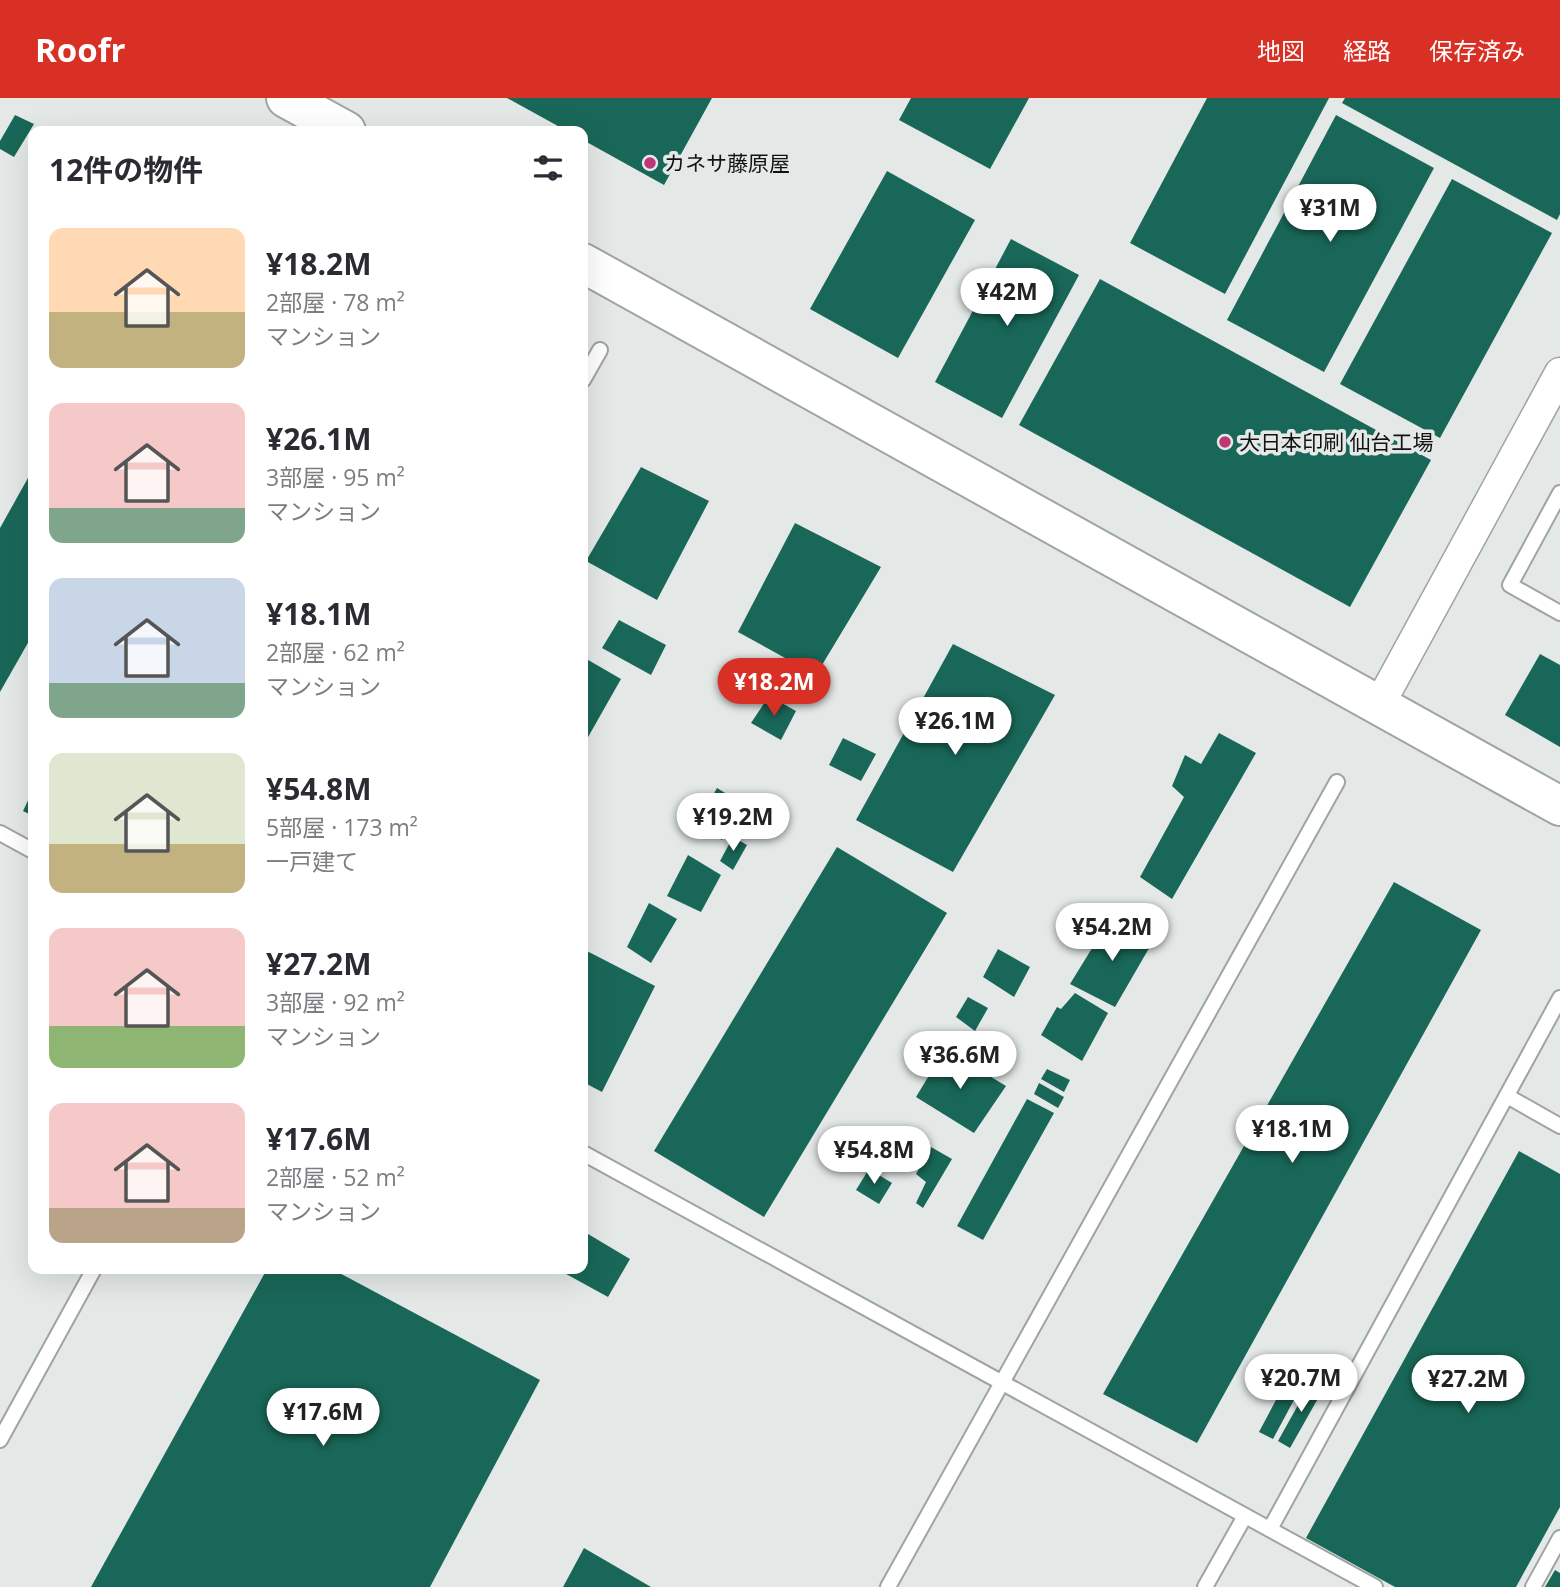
<!DOCTYPE html>
<html lang="ja">
<head>
<meta charset="utf-8">
<style>
  :root { --surface:#fff; --page:#f7f7f7; --text:#2b2b33; --muted:#7c7c81; --accent:#d93025 }
  body { margin:0; font-family:"Open Sans","Noto Sans JP",sans-serif; background:var(--page); color:var(--text); height:100vh; display:flex; flex-direction:column; font-size:26px; white-space:nowrap }
  * { box-sizing:border-box; margin:0 }
  p { font-size:23px; color:var(--muted) }
  .icon { flex:none; width:38px; height:38px; fill:none; stroke:currentColor; stroke-width:2; stroke-linecap:round; stroke-linejoin:round }
  .map { position:relative; flex:1; overflow:hidden }
  .sheet { position:absolute; left:28px; top:28px; width:560px; height:1148px; display:flex; flex-direction:column; background:var(--surface); border-radius:14px; box-shadow:0 7px 28px #0002 }
  .sheet>* { flex:none }
  .price { position:absolute; translate:-50% -60px; padding:0 16px; border-radius:24px; background:#fff; color:#222; font-size:23px; line-height:46px; filter:drop-shadow(0 2px 4px #0008) }
  .price::after { content:''; position:absolute; left:50%; top:42px; width:21px; height:16px; margin-left:-10px; background:inherit; clip-path:polygon(0 0,100% 0,50% 100%) }
  .price.current { background:var(--accent); color:#fff }
  ul { padding:0; list-style:none }
  li { display:flex; align-items:center; gap:21px; height:175px; padding:0 21px }
  li span { display:grid; place-items:center; flex:none; width:196px; height:140px; border-radius:14px; color:#555 }
  li>.icon { margin-inline-start:auto }
  span .icon { width:84px; height:84px; fill:#fffc; stroke-width:1 }
  li b { font-size:30px }
  h2 { display:flex; justify-content:space-between; align-items:center; height:84px; padding:0 21px; font-size:30px }
  header { display:flex; align-items:center; gap:42px; box-sizing:border-box; height:98px; padding:0 35px; background:var(--accent); color:#fff }
  header strong { font-size:33px }
  nav { display:flex; gap:38px; margin-inline-start:auto; font-size:24px }
  .map>svg:first-child { display:block }
</style>
</head>
<body>
<header>
<strong>Roofr</strong>
<nav><a>地図</a><a>経路</a><a>保存済み</a></nav>
</header>
<div class="map">
<svg width="1560" height="1489" viewBox="0 0 1560 1489">
  <rect width="100%" height="100%" fill="#e4e9e7"/>
  <g fill="#196758">
    <path d="M 507,0 L 712,0 L 664,87 L 583,42 L 583,33 L 567,33 Z"/>
    <path d="M 911,0 L 1029,0 L 990,71 L 899,22 Z"/>
    <path d="M 1207,0 L 1329,0 L 1225,196 L 1130,145 Z"/>
    <path d="M 1345,0 L 1560,0 L 1560,116 L 1557,122 L 1342,5 Z"/>
    <path d="M 15,17 L 34,26 L 14,59 L 0,51 L 0,43 Z"/>
    <path d="M 1336,17 L 1434,70 L 1324,274 L 1227,222 Z"/>
    <path d="M 887,73 L 975,122 L 898,260 L 810,211 Z"/>
    <path d="M 1452,81 L 1552,135 L 1440,340 L 1340,286 Z"/>
    <path d="M 1011,141 L 1079,177 L 1002,320 L 935,284 Z"/>
    <path d="M 1100,181 L 1431,362 L 1350,509 L 1019,327 Z"/>
    <path d="M 641,369 L 709,403 L 657,502 L 586,463 Z"/>
    <path d="M 33,371 L 33,536 L 0,594 L 0,430 Z"/>
    <path d="M 795,425 L 881,469 L 816,577 L 738,534 Z"/>
    <path d="M 619,522 L 666,547 L 651,577 L 602,550 Z"/>
    <path d="M 953,546 L 1055,597 L 953,774 L 856,722 Z"/>
    <path d="M 1540,556 L 1560,567 L 1560,649 L 1505,617 Z"/>
    <path d="M 583,559 L 621,581 L 583,648 Z"/>
    <path d="M 769,598 L 796,613 L 781,642 L 751,625 Z"/>
    <path d="M 1219,635 L 1256,655 L 1172,801 L 1140,779 L 1184,699 L 1172,688 L 1185,657 L 1201,666 Z"/>
    <path d="M 843,640 L 876,656 L 861,683 L 829,667 Z"/>
    <path d="M 717,690 L 743,706 L 722,742 L 697,726 Z"/>
    <path d="M 33,692 L 33,718 L 23,713 Z"/>
    <path d="M 733,739 L 747,747 L 733,772 L 720,763 Z"/>
    <path d="M 837,749 L 947,815 L 764,1119 L 654,1053 Z"/>
    <path d="M 688,757 L 721,777 L 701,814 L 667,798 Z"/>
    <path d="M 1394,784 L 1481,832 L 1197,1345 L 1103,1296 Z"/>
    <path d="M 649,805 L 677,821 L 651,865 L 627,849 Z"/>
    <path d="M 1110,821 L 1152,845 L 1115,909 L 1070,886 Z"/>
    <path d="M 583,851 L 655,888 L 602,994 L 583,984 Z"/>
    <path d="M 998,851 L 1030,869 L 1014,899 L 983,879 Z"/>
    <path d="M 1075,895 L 1108,915 L 1082,963 L 1041,937 L 1057,909 L 1061,911 Z"/>
    <path d="M 968,899 L 988,910 L 975,933 L 956,919 Z"/>
    <path d="M 945,951 L 1006,988 L 974,1035 L 916,999 Z"/>
    <path d="M 1047,971 L 1070,982 L 1064,994 L 1041,981 Z"/>
    <path d="M 1039,985 L 1064,999 L 1058,1010 L 1034,996 Z"/>
    <path d="M 1027,1001 L 1054,1015 L 983,1142 L 957,1128 Z"/>
    <path d="M 931,1049 L 952,1061 L 923,1110 L 916,1105 L 926,1084 L 916,1076 Z"/>
    <path d="M 1519,1053 L 1560,1076 L 1560,1409 L 1516,1489 L 1395,1489 L 1306,1440 Z"/>
    <path d="M 869,1071 L 892,1085 L 879,1106 L 856,1092 Z"/>
    <path d="M 583,1133 L 630,1161 L 608,1199 L 557,1171 L 583,1171 Z"/>
    <path d="M 267,1171 L 332,1171 L 540,1282 L 430,1489 L 91,1489 Z"/>
    <path d="M 1295,1266 L 1309,1274 L 1273,1341 L 1259,1334 Z"/>
    <path d="M 1312,1282 L 1325,1288 L 1290,1350 L 1278,1343 Z"/>
    <path d="M 584,1450 L 651,1489 L 563,1489 Z"/>
    <path d="M 1555,1472 L 1560,1475 L 1560,1489 L 1545,1489 Z"/>
  </g>
  <g fill="none" stroke-linecap="round" stroke-linejoin="round">
    <defs>
      <g id="lane">
        <path d="M 583,282 L 600,252"/>
        <path d="M 1560,395 L 1510,487 L 1560,515"/>
        <path d="M 0,735 L 33,753"/>
        <path d="M 1507,998 L 1560,1028"/>
        <path d="M 583,1055 L 1375,1489"/>
        <path d="M 0,1342 L 94,1171"/>
        <path d="M 1270,1431 L 1560,900"/>
        <path d="M 888,1489 L 1337,684"/>
        <path d="M 1205,1489 L 1245,1418"/>
        <path d="M 1533,1489 L 1560,1440"/>
      </g>
      <path id="street" d="M 1379,607 L 1560,275"/>
      <g id="secondary">
        <path d="M 286,0 L 346,33"/>
        <path d="M 583,165 L 1560,708"/>
      </g>
    </defs>
    <use href="#lane" stroke="#9fa4a2" stroke-width="18"/>
    <use href="#street" stroke="#9fa4a2" stroke-width="33"/>
    <use href="#secondary" stroke="#9fa4a2" stroke-width="42"/>
    <use href="#lane" stroke="#fff" stroke-width="14"/>
    <use href="#street" stroke="#fff" stroke-width="30"/>
    <use href="#secondary" stroke="#fff" stroke-width="38"/>
  </g>
  <g fill="#bd3676" stroke="#e4e9e7" stroke-width="2.5">
    <circle cx="650" cy="65" r="7"/>
    <circle cx="1225" cy="344" r="7"/>
  </g>
  <g text-anchor="middle" dominant-baseline="central" stroke-width="7" stroke-linejoin="round" paint-order="stroke">
    <g font-size="21" fill="#111212" stroke="#e4e9e7" text-anchor="start">
      <text x="664" y="65">カネサ藤原屋</text>
      <text x="1239" y="344">大日本印刷 仙台工場</text>
    </g>
  </g>
</svg>
<b class="price" style="left:1330px;top:146px">¥31M</b>
<b class="price" style="left:1007px;top:230px">¥42M</b>
<b class="price current" style="left:774px;top:620px">¥18.2M</b>
<b class="price" style="left:955px;top:659px">¥26.1M</b>
<b class="price" style="left:733px;top:755px">¥19.2M</b>
<b class="price" style="left:1112px;top:865px">¥54.2M</b>
<b class="price" style="left:960px;top:993px">¥36.6M</b>
<b class="price" style="left:1292px;top:1067px">¥18.1M</b>
<b class="price" style="left:874px;top:1088px">¥54.8M</b>
<b class="price" style="left:1301px;top:1316px">¥20.7M</b>
<b class="price" style="left:1468px;top:1317px">¥27.2M</b>
<b class="price" style="left:323px;top:1350px">¥17.6M</b>
<section class="sheet">
<h2>12件の物件<svg class="icon" aria-label="filters" viewBox="0 0 24 24"><path d="M4 7h16M4 17h16"/><circle cx="9" cy="7" r="2"/><circle cx="15" cy="17" r="2"/></svg></h2>
<ul>
<li><span style="background:linear-gradient(#ffd9b3 60%,#c2b280 0)"><svg class="icon" aria-label="home" viewBox="0 0 24 24"><path d="M3 11l9-7 9 7M6 9v11h12V9"/></svg></span><div><b>¥18.2M</b><p>2部屋 · 78 m²</p><p>マンション</p></div></li>
<li><span style="background:linear-gradient(#f6c9c9 75%,#7fa58c 0)"><svg class="icon" aria-label="home" viewBox="0 0 24 24"><path d="M3 11l9-7 9 7M6 9v11h12V9"/></svg></span><div><b>¥26.1M</b><p>3部屋 · 95 m²</p><p>マンション</p></div></li>
<li><span style="background:linear-gradient(#c9d6e8 75%,#7fa58c 0)"><svg class="icon" aria-label="home" viewBox="0 0 24 24"><path d="M3 11l9-7 9 7M6 9v11h12V9"/></svg></span><div><b>¥18.1M</b><p>2部屋 · 62 m²</p><p>マンション</p></div></li>
<li><span style="background:linear-gradient(#dfe7d0 65%,#c2b280 0)"><svg class="icon" aria-label="home" viewBox="0 0 24 24"><path d="M3 11l9-7 9 7M6 9v11h12V9"/></svg></span><div><b>¥54.8M</b><p>5部屋 · 173 m²</p><p>一戸建て</p></div></li>
<li><span style="background:linear-gradient(#f6c9c9 70%,#8fb573 0)"><svg class="icon" aria-label="home" viewBox="0 0 24 24"><path d="M3 11l9-7 9 7M6 9v11h12V9"/></svg></span><div><b>¥27.2M</b><p>3部屋 · 92 m²</p><p>マンション</p></div></li>
<li><span style="background:linear-gradient(#f6c9c9 75%,#b9a48a 0)"><svg class="icon" aria-label="home" viewBox="0 0 24 24"><path d="M3 11l9-7 9 7M6 9v11h12V9"/></svg></span><div><b>¥17.6M</b><p>2部屋 · 52 m²</p><p>マンション</p></div></li>
</ul>
</section>
</div>
</body>
</html>
